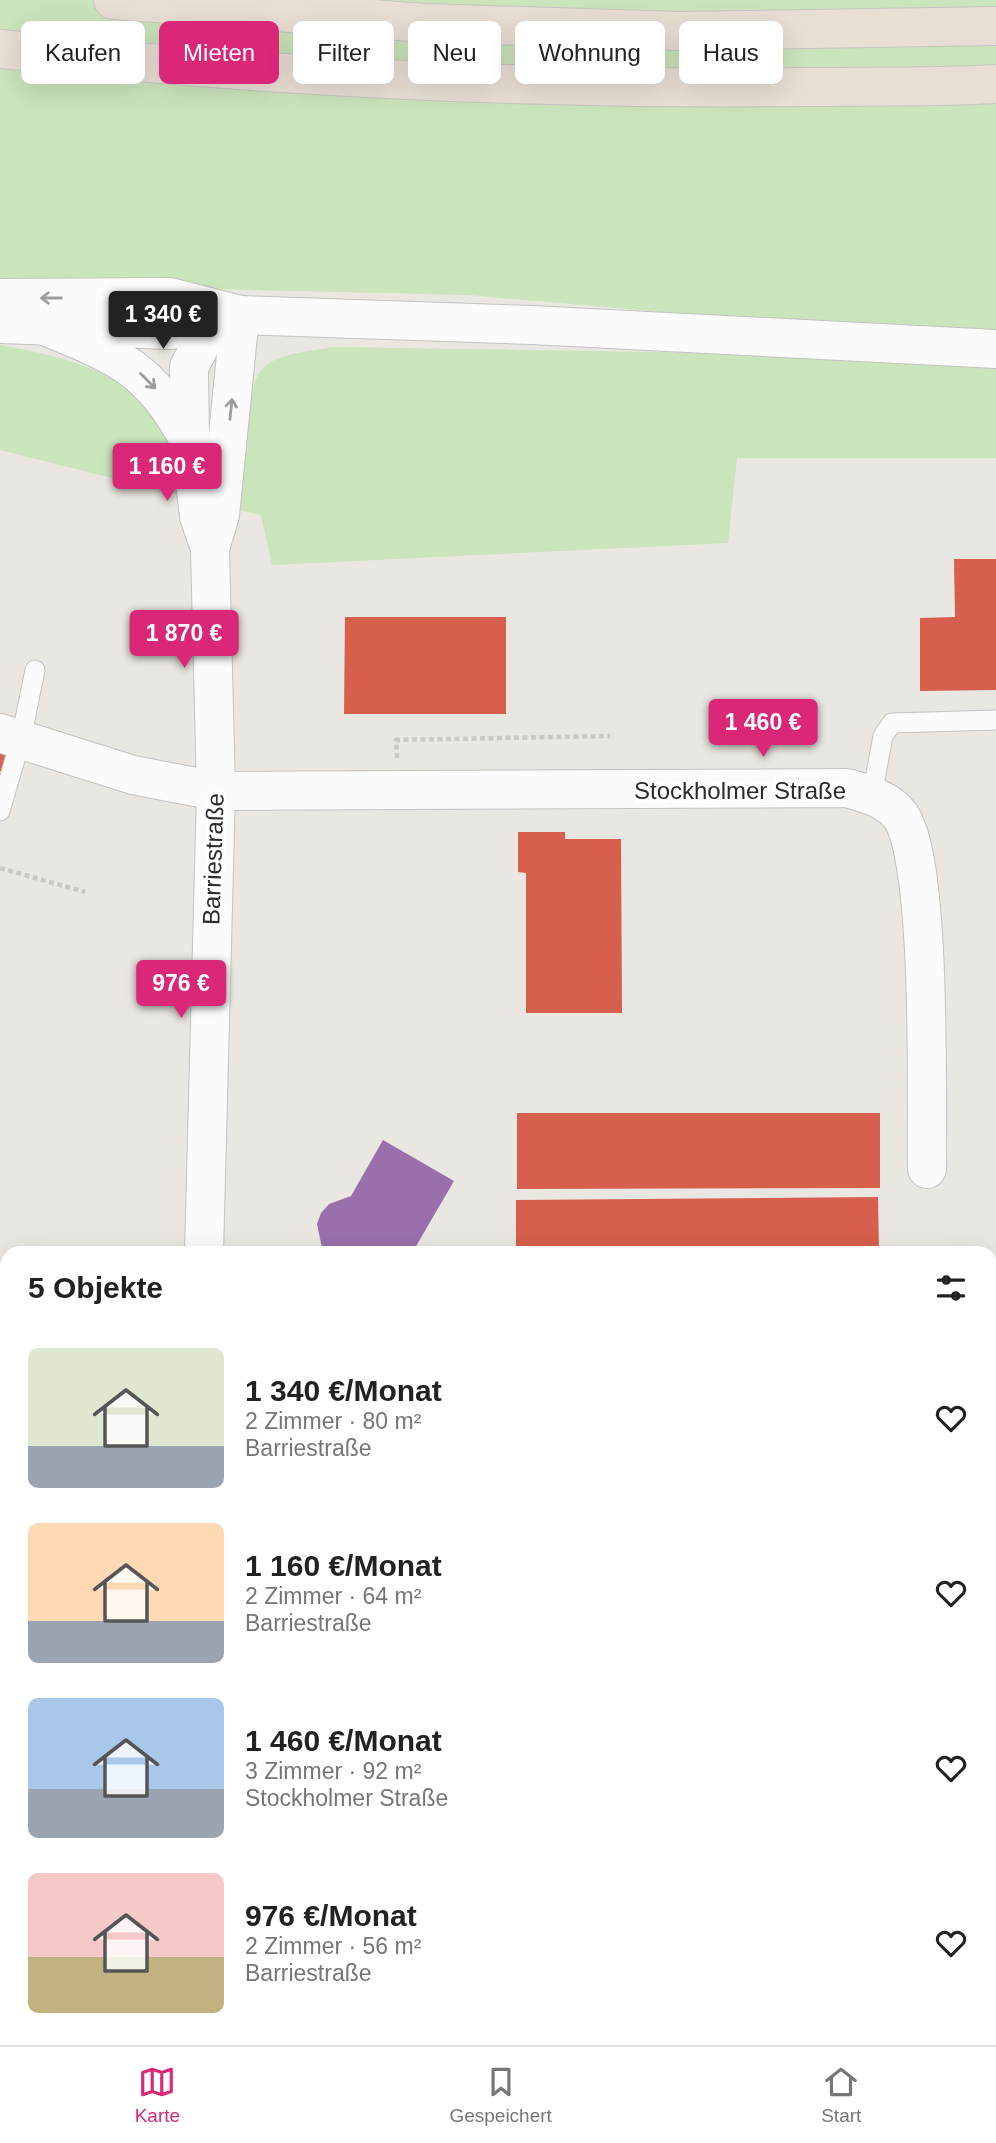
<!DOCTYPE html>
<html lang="de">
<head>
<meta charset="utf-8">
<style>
  :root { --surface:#fff; --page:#f6f6f6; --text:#222; --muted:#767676; --line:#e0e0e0; --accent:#db2777 }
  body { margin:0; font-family:Helvetica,sans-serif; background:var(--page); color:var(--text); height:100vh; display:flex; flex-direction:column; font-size:26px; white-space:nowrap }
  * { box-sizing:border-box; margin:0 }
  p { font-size:23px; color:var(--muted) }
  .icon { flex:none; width:38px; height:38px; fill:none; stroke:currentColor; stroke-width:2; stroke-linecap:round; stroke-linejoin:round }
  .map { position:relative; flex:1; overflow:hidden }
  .details { position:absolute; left:0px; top:1246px; width:998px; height:800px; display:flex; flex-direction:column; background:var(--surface); border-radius:21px 21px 0 0; box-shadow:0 7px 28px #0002 }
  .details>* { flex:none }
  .hud { position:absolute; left:21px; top:21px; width:956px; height:63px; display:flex; gap:14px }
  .price { position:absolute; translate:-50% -60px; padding:0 16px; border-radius:7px; background:var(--accent); color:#fff; font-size:23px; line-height:46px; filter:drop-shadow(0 2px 4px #0008) }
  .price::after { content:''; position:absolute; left:50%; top:42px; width:21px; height:16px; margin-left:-10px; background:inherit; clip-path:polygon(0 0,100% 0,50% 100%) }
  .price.current { background:#222; color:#fff }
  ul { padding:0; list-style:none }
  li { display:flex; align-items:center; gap:21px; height:175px; padding:0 28px }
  li span { display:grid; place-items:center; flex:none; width:196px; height:140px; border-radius:10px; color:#555 }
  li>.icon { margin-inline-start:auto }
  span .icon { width:84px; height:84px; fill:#fffc; stroke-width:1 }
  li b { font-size:30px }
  h2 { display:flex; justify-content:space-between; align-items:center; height:84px; padding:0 28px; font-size:30px }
  .tag { padding:0 24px; border-radius:10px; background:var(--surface); box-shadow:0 7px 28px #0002; font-size:24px; line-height:63px }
  .tag.current { background:var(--accent); color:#fff }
  .menu { display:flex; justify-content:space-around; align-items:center; height:98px; border-top:2px solid var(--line); background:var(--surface); font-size:19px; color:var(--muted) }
  .menu a { display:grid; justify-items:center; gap:4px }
  .menu .current { color:var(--accent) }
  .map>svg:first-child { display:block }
</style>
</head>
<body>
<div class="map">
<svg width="996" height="2045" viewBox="0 0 996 2045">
  <rect width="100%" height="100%" fill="#eae6e2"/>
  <g fill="#cae4bb">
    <path d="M 0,0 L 996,0 L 996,332 L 743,319 L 468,295 L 0,284 Z"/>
    <path d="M 0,345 C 65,357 147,374 173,444 C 179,460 181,479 184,496 L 0,450 Z"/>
    <path d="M 332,347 L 659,352 L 996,365 L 996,458 L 737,458 L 728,543 L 272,565 L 261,515 L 239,510 C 242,478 240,379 269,363 C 287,352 312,351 332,347 Z"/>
    <path d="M 991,1605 L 996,1607 L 996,1861 L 990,1857 Z"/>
    <path d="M 7,1889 L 7,2039 L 377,2039 L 371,2045 L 0,2045 L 0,1892 Z"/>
  </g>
  <g fill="#d6604d">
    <path d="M 954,559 L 996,559 L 996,690 L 920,691 L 920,618 L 955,617 Z"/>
    <path d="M 345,617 L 506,617 L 506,714 L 344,714 Z"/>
    <path d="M 0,750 L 6,752 L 1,771 L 0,771 Z"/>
    <path d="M 518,832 L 565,832 L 565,839 L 621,839 L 622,1013 L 526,1013 L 526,873 L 518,872 Z"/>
    <path d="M 517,1113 L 880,1113 L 880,1188 L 517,1189 Z"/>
    <path d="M 878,1197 L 879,1253 L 516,1253 L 516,1200 Z"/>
  </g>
  <path fill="#9970ab" d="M 383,1140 L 454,1181 L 412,1253 L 319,1253 L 322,1248 L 317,1224 L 321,1213 L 329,1204 L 351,1196 Z"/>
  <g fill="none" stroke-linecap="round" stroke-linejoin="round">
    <defs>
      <g id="lane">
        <path d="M 872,795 L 883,736 L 892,723 L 996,720"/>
        <path d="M 0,811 L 21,739 L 35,670"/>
      </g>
      <g id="street">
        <path d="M 47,327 C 121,357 150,369 189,440"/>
        <path d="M 207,540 L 199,516 L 190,442 L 189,367 L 207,332 L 240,315"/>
        <path d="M 0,733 L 133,775 L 216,791 L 847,788 C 865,793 887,799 899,814 C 933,854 926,1105 927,1169"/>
        <path d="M 204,1253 L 216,791 L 210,549 L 220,515 L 240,315"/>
      </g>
      <g id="secondary">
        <path d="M 0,298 L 169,297 L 240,315 L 532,325 L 996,349"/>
        <path d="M 0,324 L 171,330 L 234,317"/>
      </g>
      <g id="highway">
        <path d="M 113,0 L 426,23 L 679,31 L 996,26"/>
        <path d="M 0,49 C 266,77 532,90 800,87 C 865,86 931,88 996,84"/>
      </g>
    </defs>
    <use href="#lane" stroke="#c3c2c2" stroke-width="21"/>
    <use href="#street" stroke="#c3c2c2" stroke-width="40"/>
    <use href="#secondary" stroke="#c3c2c2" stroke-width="40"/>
    <use href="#highway" stroke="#c5c4c2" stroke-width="40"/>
    <g stroke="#c8c8c7" stroke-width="4.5" stroke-dasharray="5 3.5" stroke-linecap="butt">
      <path d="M 397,758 L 396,740 L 610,736"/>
      <path d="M 0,868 L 85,892"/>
      <path d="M 990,1605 L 996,1607"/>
    </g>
    <use href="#lane" stroke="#fcfbfb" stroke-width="19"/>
    <use href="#street" stroke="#fcfbfb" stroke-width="38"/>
    <use href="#secondary" stroke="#fcfbfb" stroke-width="38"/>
    <use href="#highway" stroke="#e9ded4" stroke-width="38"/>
  </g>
  <defs><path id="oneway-shaft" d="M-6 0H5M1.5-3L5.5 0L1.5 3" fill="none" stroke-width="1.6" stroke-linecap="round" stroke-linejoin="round" transform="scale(1.75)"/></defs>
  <g stroke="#9e9d9d">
    <use href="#oneway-shaft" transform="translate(51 298) rotate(180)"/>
    <use href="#oneway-shaft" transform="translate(148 381) rotate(45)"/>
    <use href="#oneway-shaft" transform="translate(231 409) rotate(-84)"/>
  </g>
  <g text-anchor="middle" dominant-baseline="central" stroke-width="7" stroke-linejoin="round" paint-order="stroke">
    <g font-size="24" fill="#2b2b2b" stroke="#fff">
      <text x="740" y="790">Stockholmer Straße</text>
      <text transform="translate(213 859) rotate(-88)">Barriestraße</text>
    </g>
  </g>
</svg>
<b class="price current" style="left:163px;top:351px">1 340 €</b>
<b class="price" style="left:167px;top:503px">1 160 €</b>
<b class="price" style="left:184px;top:670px">1 870 €</b>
<b class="price" style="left:763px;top:759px">1 460 €</b>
<b class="price" style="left:181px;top:1020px">976 €</b>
<div class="hud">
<a class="tag">Kaufen</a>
<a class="tag current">Mieten</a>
<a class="tag">Filter</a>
<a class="tag">Neu</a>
<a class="tag">Wohnung</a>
<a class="tag">Haus</a>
</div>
<section class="details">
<h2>5 Objekte<svg class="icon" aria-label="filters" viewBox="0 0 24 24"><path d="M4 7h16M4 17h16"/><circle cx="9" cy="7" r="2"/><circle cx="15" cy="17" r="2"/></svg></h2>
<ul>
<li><span style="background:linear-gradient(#dfe7d0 70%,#9aa5b1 0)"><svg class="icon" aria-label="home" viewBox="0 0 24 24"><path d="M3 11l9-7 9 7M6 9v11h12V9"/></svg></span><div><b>1 340 €/Monat</b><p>2 Zimmer · 80 m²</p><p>Barriestraße</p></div><svg class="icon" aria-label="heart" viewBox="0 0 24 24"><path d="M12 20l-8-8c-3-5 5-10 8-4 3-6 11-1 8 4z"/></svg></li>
<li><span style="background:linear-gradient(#ffd9b3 70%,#9aa5b1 0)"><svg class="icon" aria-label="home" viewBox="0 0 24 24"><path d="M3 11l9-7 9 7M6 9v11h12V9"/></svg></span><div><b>1 160 €/Monat</b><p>2 Zimmer · 64 m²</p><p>Barriestraße</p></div><svg class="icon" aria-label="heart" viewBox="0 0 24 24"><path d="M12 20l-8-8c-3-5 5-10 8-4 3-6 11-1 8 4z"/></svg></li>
<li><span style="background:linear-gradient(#a9c7e8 65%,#9aa5b1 0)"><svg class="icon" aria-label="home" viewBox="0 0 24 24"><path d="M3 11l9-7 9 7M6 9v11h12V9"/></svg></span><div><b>1 460 €/Monat</b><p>3 Zimmer · 92 m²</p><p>Stockholmer Straße</p></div><svg class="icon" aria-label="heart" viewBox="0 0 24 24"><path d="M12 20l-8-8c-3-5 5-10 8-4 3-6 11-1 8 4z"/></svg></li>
<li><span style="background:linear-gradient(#f6c9c9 60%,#c2b280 0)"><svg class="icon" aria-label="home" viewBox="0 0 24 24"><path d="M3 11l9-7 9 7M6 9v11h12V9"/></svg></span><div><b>976 €/Monat</b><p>2 Zimmer · 56 m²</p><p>Barriestraße</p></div><svg class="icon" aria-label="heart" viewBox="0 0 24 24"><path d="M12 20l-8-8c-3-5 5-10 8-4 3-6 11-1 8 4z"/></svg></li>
</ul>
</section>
</div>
<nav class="menu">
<a class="current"><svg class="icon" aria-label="map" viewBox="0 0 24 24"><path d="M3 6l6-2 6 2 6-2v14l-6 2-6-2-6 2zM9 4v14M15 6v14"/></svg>Karte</a>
<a><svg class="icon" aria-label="saved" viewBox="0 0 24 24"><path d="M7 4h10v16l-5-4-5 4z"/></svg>Gespeichert</a>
<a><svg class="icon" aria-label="home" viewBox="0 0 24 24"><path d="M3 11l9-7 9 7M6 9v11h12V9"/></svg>Start</a>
</nav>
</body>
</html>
